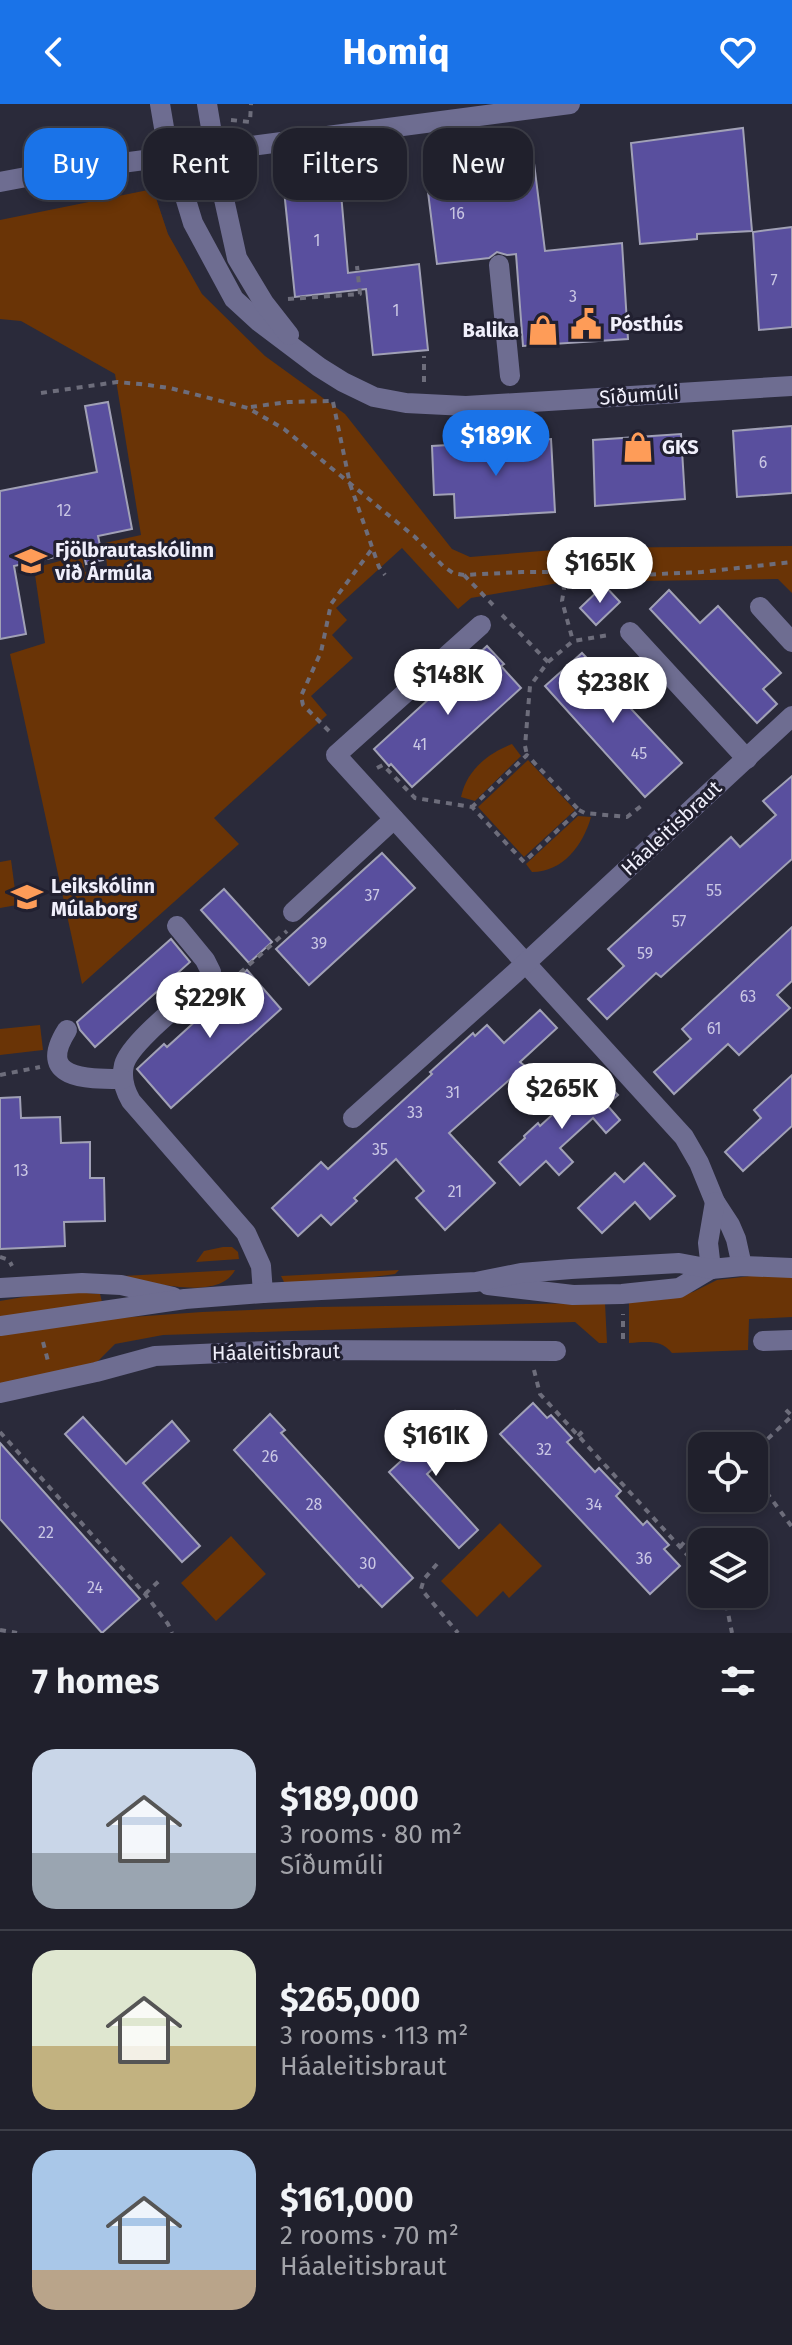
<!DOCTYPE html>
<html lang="en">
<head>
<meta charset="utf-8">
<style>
  :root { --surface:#20202c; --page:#282834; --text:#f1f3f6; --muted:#a2a3a9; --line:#3d3e48; --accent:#1a73e8 }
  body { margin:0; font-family:"Fira Sans",sans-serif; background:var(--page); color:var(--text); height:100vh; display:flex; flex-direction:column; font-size:30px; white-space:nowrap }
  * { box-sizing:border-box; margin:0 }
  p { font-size:26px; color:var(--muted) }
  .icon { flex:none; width:44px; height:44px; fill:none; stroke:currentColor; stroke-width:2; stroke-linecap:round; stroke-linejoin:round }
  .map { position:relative; height:1529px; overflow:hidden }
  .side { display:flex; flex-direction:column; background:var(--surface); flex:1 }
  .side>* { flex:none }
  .top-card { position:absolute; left:24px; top:24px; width:744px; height:72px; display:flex; gap:16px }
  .buttons { position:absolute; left:688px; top:1328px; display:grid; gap:16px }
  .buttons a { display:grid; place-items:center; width:80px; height:80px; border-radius:16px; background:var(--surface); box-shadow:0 4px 12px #0003,0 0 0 2px var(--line); font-size:40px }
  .price { position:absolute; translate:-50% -68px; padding:0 18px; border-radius:28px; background:#fff; color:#222; font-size:26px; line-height:52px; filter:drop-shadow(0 2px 4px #0008) }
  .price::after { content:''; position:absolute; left:50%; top:48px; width:24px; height:18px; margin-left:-12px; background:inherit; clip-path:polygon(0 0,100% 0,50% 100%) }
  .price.on { background:var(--accent); color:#fff }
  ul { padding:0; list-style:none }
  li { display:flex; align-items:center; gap:24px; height:200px; padding:0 32px }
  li+li { border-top:2px solid var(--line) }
  li span { display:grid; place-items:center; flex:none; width:224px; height:160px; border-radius:24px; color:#555 }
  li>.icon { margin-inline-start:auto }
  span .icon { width:96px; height:96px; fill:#fffc; stroke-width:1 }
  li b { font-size:34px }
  h2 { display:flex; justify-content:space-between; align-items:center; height:96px; padding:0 32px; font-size:34px }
  .tag { padding:0 28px; border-radius:24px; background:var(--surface); box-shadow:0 4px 12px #0003,0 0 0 2px var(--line); font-size:28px; line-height:72px }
  .tag.on { background:var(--accent); color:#fff }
  header { display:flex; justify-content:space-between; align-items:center; height:104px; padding:0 32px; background:var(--accent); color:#fff; font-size:36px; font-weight:700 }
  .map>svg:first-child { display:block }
</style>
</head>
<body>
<header><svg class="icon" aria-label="back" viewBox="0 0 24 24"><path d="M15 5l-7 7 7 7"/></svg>Homiq<svg class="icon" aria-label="heart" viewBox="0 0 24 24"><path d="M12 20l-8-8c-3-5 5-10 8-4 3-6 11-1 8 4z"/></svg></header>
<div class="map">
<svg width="792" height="1529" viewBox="0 0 792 1529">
  <rect width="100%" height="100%" fill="#2a2a3a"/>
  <g fill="#6a3406">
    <path d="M 153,85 L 168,130 L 202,190 L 265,252 L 345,310 L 452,445 L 470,453 L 578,444 L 792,442 L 792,489 L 778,475 L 564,478 L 471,494 L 458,505 L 402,444 L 336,504 L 347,516 L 332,531 L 353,554 L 311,592 L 327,611 L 214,714 L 239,740 L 82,880 L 10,550 L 45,539 L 34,464 L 82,451 L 85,468 L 107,462 L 105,439 L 141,431 L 115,270 L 21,217 L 0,215 L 0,116 Z"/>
    <path d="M 512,640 L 521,652 L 475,697 L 461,693 C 467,666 487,650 512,640 Z"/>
    <path d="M 528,656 L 575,706 L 524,753 L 478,703 Z"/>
    <path d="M 578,712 L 591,713 C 583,741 563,768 532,768 L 526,760 Z"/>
    <path d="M 11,756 L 17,801 L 0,804 L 0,758 Z"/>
    <path d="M 40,921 L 43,946 L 0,951 L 0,925 Z"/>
    <path d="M 223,1143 L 232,1143 L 238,1148 L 239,1155 L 196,1158 L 204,1147 Z"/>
    <path d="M 235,1166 C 219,1198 150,1178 123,1172 Z"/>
    <path d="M 399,1166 L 395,1170 L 388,1171 L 335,1178 L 286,1182 L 281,1172 Z"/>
    <path d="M 759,1171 L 792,1173 L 792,1213 L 749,1215 L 748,1246 L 672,1249 C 661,1235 646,1238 629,1239 L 629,1197 L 667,1195 L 693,1188 L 717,1176 Z"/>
    <path d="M 58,1187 L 100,1190 L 102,1198 L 0,1214 L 0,1197 Z"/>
    <path d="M 605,1199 L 607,1239 L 599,1239 L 575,1218 L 163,1231 L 115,1240 L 92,1263 L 0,1281 L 0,1231 L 90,1216 L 202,1208 L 316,1203 Z"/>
    <path d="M 500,1419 L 542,1462 L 509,1494 L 503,1487 L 477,1513 L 441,1477 Z"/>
    <path d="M 231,1432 L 266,1470 L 216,1517 L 181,1479 Z"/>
  </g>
  <g fill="#594f9e" stroke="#a1a1b6" stroke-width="2">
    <path d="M 743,24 L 752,127 L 697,130 L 697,135 L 640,140 L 631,39 Z"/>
    <path d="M 533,51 L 545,147 L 622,139 L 628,235 L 523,242 L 516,150 L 507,151 L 497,148 L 489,154 L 437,160 L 425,64 Z"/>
    <path d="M 340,78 L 348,169 L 419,160 L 428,246 L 373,251 L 366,185 L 295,193 L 284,86 Z"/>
    <path d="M 792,123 L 792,223 L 759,226 L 753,128 Z"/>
    <path d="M 108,298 L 132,425 L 98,432 L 103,456 L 86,460 L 83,447 L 14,462 L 26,530 L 0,535 L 0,387 L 97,368 L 85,302 Z"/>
    <path d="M 792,322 L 792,389 L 737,393 L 733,327 Z"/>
    <path d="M 681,330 L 685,395 L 595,402 L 593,336 Z"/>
    <path d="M 551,335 L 555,408 L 455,414 L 454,390 L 434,391 L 432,342 Z"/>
    <path d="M 604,481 L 620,498 L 596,521 L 580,504 Z"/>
    <path d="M 669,486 L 700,519 L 718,502 L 781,569 L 763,585 L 777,600 L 757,619 L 650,505 Z"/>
    <path d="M 487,542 L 504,560 L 501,562 L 521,584 L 412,683 L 391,660 L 389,662 L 374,645 Z"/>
    <path d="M 582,549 L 605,573 L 603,575 L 682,659 L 645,693 L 545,582 Z"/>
    <path d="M 792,672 L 792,755 L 661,873 L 656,869 L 607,915 L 588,895 L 624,862 L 608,845 L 731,733 L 740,743 L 776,711 L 763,697 Z"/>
    <path d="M 382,749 L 415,784 L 309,881 L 276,845 Z"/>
    <path d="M 224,785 L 272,838 L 249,859 L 201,806 Z"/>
    <path d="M 792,823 L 792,877 L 777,891 L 790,904 L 739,951 L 728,940 L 674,990 L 654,968 L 691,935 L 682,925 Z"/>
    <path d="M 171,835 L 190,858 L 95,943 L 80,926 L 77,918 Z"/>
    <path d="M 247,866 L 281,905 L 171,1004 L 137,965 L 164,940 L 167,943 L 221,894 L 219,891 Z"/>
    <path d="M 540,906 L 557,924 L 520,958 L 525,962 L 449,1029 L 495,1079 L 445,1126 L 416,1094 L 424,1087 L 396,1055 L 354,1094 L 357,1097 L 331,1121 L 321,1111 L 298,1132 L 272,1104 L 321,1058 L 328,1065 L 432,970 L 430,968 L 473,929 L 475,932 L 487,921 L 504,939 Z"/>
    <path d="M 598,970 L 618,991 L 607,1001 L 620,1016 L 606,1029 L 593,1014 L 560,1044 L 573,1058 L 559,1071 L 546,1057 L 520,1081 L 499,1058 L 525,1034 L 524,1032 L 538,1019 L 540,1022 L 573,992 L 571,990 L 585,977 L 587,979 Z"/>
    <path d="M 792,971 L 792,1022 L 743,1067 L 725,1048 L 761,1014 L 754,1006 Z"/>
    <path d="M 20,993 L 21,1014 L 60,1013 L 61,1039 L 90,1038 L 90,1074 L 104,1074 L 105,1117 L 64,1118 L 65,1142 L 0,1145 L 0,994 Z"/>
    <path d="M 644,1059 L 675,1092 L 650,1115 L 635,1098 L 602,1129 L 578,1104 L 615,1069 L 624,1078 Z"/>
    <path d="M 533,1299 L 547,1314 L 551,1311 L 572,1334 L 567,1338 L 595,1368 L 599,1364 L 621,1387 L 616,1392 L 643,1421 L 647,1417 L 669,1441 L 664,1445 L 680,1462 L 650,1490 L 500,1330 Z"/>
    <path d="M 455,1307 L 473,1327 L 427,1370 L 478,1426 L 459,1444 L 389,1368 Z"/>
    <path d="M 270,1310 L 285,1326 L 281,1329 L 413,1474 L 382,1503 L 361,1481 L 359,1483 L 234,1346 Z"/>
    <path d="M 83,1313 L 126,1360 L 172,1317 L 189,1337 L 143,1379 L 200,1442 L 182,1458 L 65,1330 Z"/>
    <path d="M 0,1339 L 140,1495 L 102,1529 L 0,1415 Z"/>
  </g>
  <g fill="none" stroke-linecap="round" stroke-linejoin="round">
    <g stroke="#6d6d7b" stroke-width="4" stroke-dasharray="6 6" stroke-linecap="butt">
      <path d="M 231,16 L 250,18 L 251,0"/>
      <path d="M 288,195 L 360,190 L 357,162"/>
      <path d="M 424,278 L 424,252"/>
      <path d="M 41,289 L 117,278 L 140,280 L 170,284 L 248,304 L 284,325 L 415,433 L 443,462 L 453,469 L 464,471 L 522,468 L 577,468 L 638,471 L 702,468 L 792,458"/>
      <path d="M 333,298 L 350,380 L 379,463 L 385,471"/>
      <path d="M 251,303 L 288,298 L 330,297"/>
      <path d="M 561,468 L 564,485 L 562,497 L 573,537"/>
      <path d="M 464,471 L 493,501"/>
      <path d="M 502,511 L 548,558 L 530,582 L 525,642 L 527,651"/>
      <path d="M 548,558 L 573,537 L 609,531"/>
      <path d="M 329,627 L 303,601 L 301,592 L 321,548 L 331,500 L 372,445"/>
      <path d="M 377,664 L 383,661 L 415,694 L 472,703 L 524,758 L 579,706 L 527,651 L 472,703"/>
      <path d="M 579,706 L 585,709 L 627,713 L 645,699"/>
      <path d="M 231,877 L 287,827"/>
      <path d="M 0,971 L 40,963"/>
      <path d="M 0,1153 L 9,1156 L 12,1162"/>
      <path d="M 623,1235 L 623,1210"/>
      <path d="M 43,1238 L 48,1257"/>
      <path d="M 534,1266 L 540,1290 L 702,1467"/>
      <path d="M 0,1328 L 145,1490 L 168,1520 L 172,1529"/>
      <path d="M 578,1332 L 584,1326"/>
      <path d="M 754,1354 L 759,1343 L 792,1312 L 785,1305"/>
      <path d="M 754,1368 L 756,1374 L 792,1423"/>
      <path d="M 680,1443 L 687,1435"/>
      <path d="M 437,1460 L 424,1475 L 421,1485 L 458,1529"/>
      <path d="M 145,1490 L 160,1476"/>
      <path d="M 720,1490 L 726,1499 L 732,1529"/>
      <path d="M 0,1526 L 17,1529"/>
    </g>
    <g stroke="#6e6d91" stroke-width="20">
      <path d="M 160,0 L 169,53 L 182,83 L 193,119 L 234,195 L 258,217 L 319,263 L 343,278 L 374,293 L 406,299 L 466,302 L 792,282"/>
      <path d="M 207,0 L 220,77 L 237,154 L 264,199 L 289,231"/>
      <path d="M 0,78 L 53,68 L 570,0"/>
      <path d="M 499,161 L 510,272"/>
      <path d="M 760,503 L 792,538"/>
      <path d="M 481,521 L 336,651 L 684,1033 L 699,1059 L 715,1098 L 730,1121 L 736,1135 L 742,1162"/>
      <path d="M 630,528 L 747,655"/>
      <path d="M 293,808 L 394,715"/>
      <path d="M 177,822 L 205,856 L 211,868 L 206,877 C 187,895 130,938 124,961 C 121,974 124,985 131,997 L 246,1129 L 261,1162 L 263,1189"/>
      <path d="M 67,926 C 35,976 88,975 123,975"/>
      <path d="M 353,1014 L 515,869 L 792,612"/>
      <path d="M 711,1165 L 708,1139 L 715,1098"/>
      <path d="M 488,1181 L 573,1191 L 622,1190 L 679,1184 L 711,1165"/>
      <path d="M 0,1184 L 82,1179 L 121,1181 L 173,1193"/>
      <path d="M 0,1222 L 185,1195 L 263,1189 L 476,1178 L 521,1169 L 571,1165 L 679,1159 L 711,1165 L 742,1162 L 792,1164"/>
      <path d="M 763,1237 L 792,1236"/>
      <path d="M 0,1289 L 96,1268 L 155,1252 L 287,1246 L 556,1247"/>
    </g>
  </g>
  <defs>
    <symbol id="civic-bare" viewBox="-9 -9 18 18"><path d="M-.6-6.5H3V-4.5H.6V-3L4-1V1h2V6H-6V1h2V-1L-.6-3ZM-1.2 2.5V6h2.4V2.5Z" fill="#fe9c58" stroke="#212030" stroke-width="2.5" paint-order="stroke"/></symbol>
    <symbol id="shop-bare" viewBox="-9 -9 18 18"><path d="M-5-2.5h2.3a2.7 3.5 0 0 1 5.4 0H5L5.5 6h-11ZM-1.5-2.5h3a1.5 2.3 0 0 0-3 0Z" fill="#fe9c58" stroke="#212030" stroke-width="2.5" paint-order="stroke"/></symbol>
    <symbol id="university-bare" viewBox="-9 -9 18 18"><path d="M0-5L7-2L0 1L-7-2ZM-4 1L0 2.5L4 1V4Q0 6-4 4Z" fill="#fe9c58" stroke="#212030" stroke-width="2.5" paint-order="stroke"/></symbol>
    <symbol id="school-bare" viewBox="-9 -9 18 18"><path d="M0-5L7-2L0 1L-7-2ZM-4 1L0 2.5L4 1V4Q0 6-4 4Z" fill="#fe9c58" stroke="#212030" stroke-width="2.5" paint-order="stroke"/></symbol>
  </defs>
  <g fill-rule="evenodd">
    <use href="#civic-bare" x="564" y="198" width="44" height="44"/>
    <use href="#shop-bare" x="521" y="204" width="44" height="44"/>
    <use href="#shop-bare" x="616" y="321" width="44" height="44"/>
    <use href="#university-bare" x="9" y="435" width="44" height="44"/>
    <use href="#school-bare" x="5" y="771" width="44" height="44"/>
  </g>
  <g text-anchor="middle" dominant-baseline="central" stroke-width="6" stroke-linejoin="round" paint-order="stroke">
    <g font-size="16" fill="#cac7e4">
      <text x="457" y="109">16</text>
      <text x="317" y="136">1</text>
      <text x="774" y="176">7</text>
      <text x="573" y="192">3</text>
      <text x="396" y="206">1</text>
      <text x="763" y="358">6</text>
      <text x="64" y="406">12</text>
      <text x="420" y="640">41</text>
      <text x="639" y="649">45</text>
      <text x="714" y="786">55</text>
      <text x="372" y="791">37</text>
      <text x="679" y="817">57</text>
      <text x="319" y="839">39</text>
      <text x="645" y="849">59</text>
      <text x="748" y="892">63</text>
      <text x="714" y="924">61</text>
      <text x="453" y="988">31</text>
      <text x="415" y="1008">33</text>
      <text x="380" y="1045">35</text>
      <text x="21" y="1066">13</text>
      <text x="455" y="1087">21</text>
      <text x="544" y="1345">32</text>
      <text x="270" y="1352">26</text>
      <text x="314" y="1400">28</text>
      <text x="594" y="1400">34</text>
      <text x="46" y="1428">22</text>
      <text x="644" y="1454">36</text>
      <text x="368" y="1459">30</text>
      <text x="95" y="1483">24</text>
    </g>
    <g font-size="20" font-weight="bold" fill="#f0effb" stroke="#212030" text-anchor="start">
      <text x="610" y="220">Pósthús</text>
      <text x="519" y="226" text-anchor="end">Balika</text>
      <text x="662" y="343">GKS</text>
      <text x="55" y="446">Fjölbrautaskólinn<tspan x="55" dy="23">við Ármúla</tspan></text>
      <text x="51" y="782">Leikskólinn<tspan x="51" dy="23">Múlaborg</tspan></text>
    </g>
    <g font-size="20" fill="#f0effb" stroke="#212030">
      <text transform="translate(639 291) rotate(-4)">Síðumúli</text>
      <text transform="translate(671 724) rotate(-43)">Háaleitisbraut</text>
      <text transform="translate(276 1248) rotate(-1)">Háaleitisbraut</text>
    </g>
  </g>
</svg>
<div class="buttons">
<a><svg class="icon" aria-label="locate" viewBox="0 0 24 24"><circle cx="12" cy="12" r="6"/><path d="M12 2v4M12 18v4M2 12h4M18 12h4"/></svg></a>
<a><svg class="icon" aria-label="layers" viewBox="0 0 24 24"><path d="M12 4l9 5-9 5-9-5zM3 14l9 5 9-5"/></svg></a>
</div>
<b class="price on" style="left:496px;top:374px">$189K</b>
<b class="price" style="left:600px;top:501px">$165K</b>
<b class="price" style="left:448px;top:613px">$148K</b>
<b class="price" style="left:613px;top:621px">$238K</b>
<b class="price" style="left:210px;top:936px">$229K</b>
<b class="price" style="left:562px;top:1027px">$265K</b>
<b class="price" style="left:436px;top:1374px">$161K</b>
<div class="top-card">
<a class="tag on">Buy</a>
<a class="tag">Rent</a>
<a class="tag">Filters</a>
<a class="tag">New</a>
</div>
</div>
<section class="side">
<h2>7 homes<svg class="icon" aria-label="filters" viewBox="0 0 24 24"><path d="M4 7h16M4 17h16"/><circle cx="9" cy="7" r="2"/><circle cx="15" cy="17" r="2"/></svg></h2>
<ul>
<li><span style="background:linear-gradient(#c9d6e8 65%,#9aa5b1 0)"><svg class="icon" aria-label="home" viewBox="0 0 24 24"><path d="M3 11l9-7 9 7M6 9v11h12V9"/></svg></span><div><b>$189,000</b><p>3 rooms · 80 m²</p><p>Síðumúli</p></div></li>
<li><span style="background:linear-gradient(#dfe7d0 60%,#c2b280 0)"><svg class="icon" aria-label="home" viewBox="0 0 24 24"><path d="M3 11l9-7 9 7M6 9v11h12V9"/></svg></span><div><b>$265,000</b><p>3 rooms · 113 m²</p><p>Háaleitisbraut</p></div></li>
<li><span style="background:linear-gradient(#a9c7e8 75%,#b9a48a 0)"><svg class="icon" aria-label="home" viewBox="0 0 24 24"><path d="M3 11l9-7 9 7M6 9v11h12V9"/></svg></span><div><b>$161,000</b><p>2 rooms · 70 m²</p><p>Háaleitisbraut</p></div></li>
</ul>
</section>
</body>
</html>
